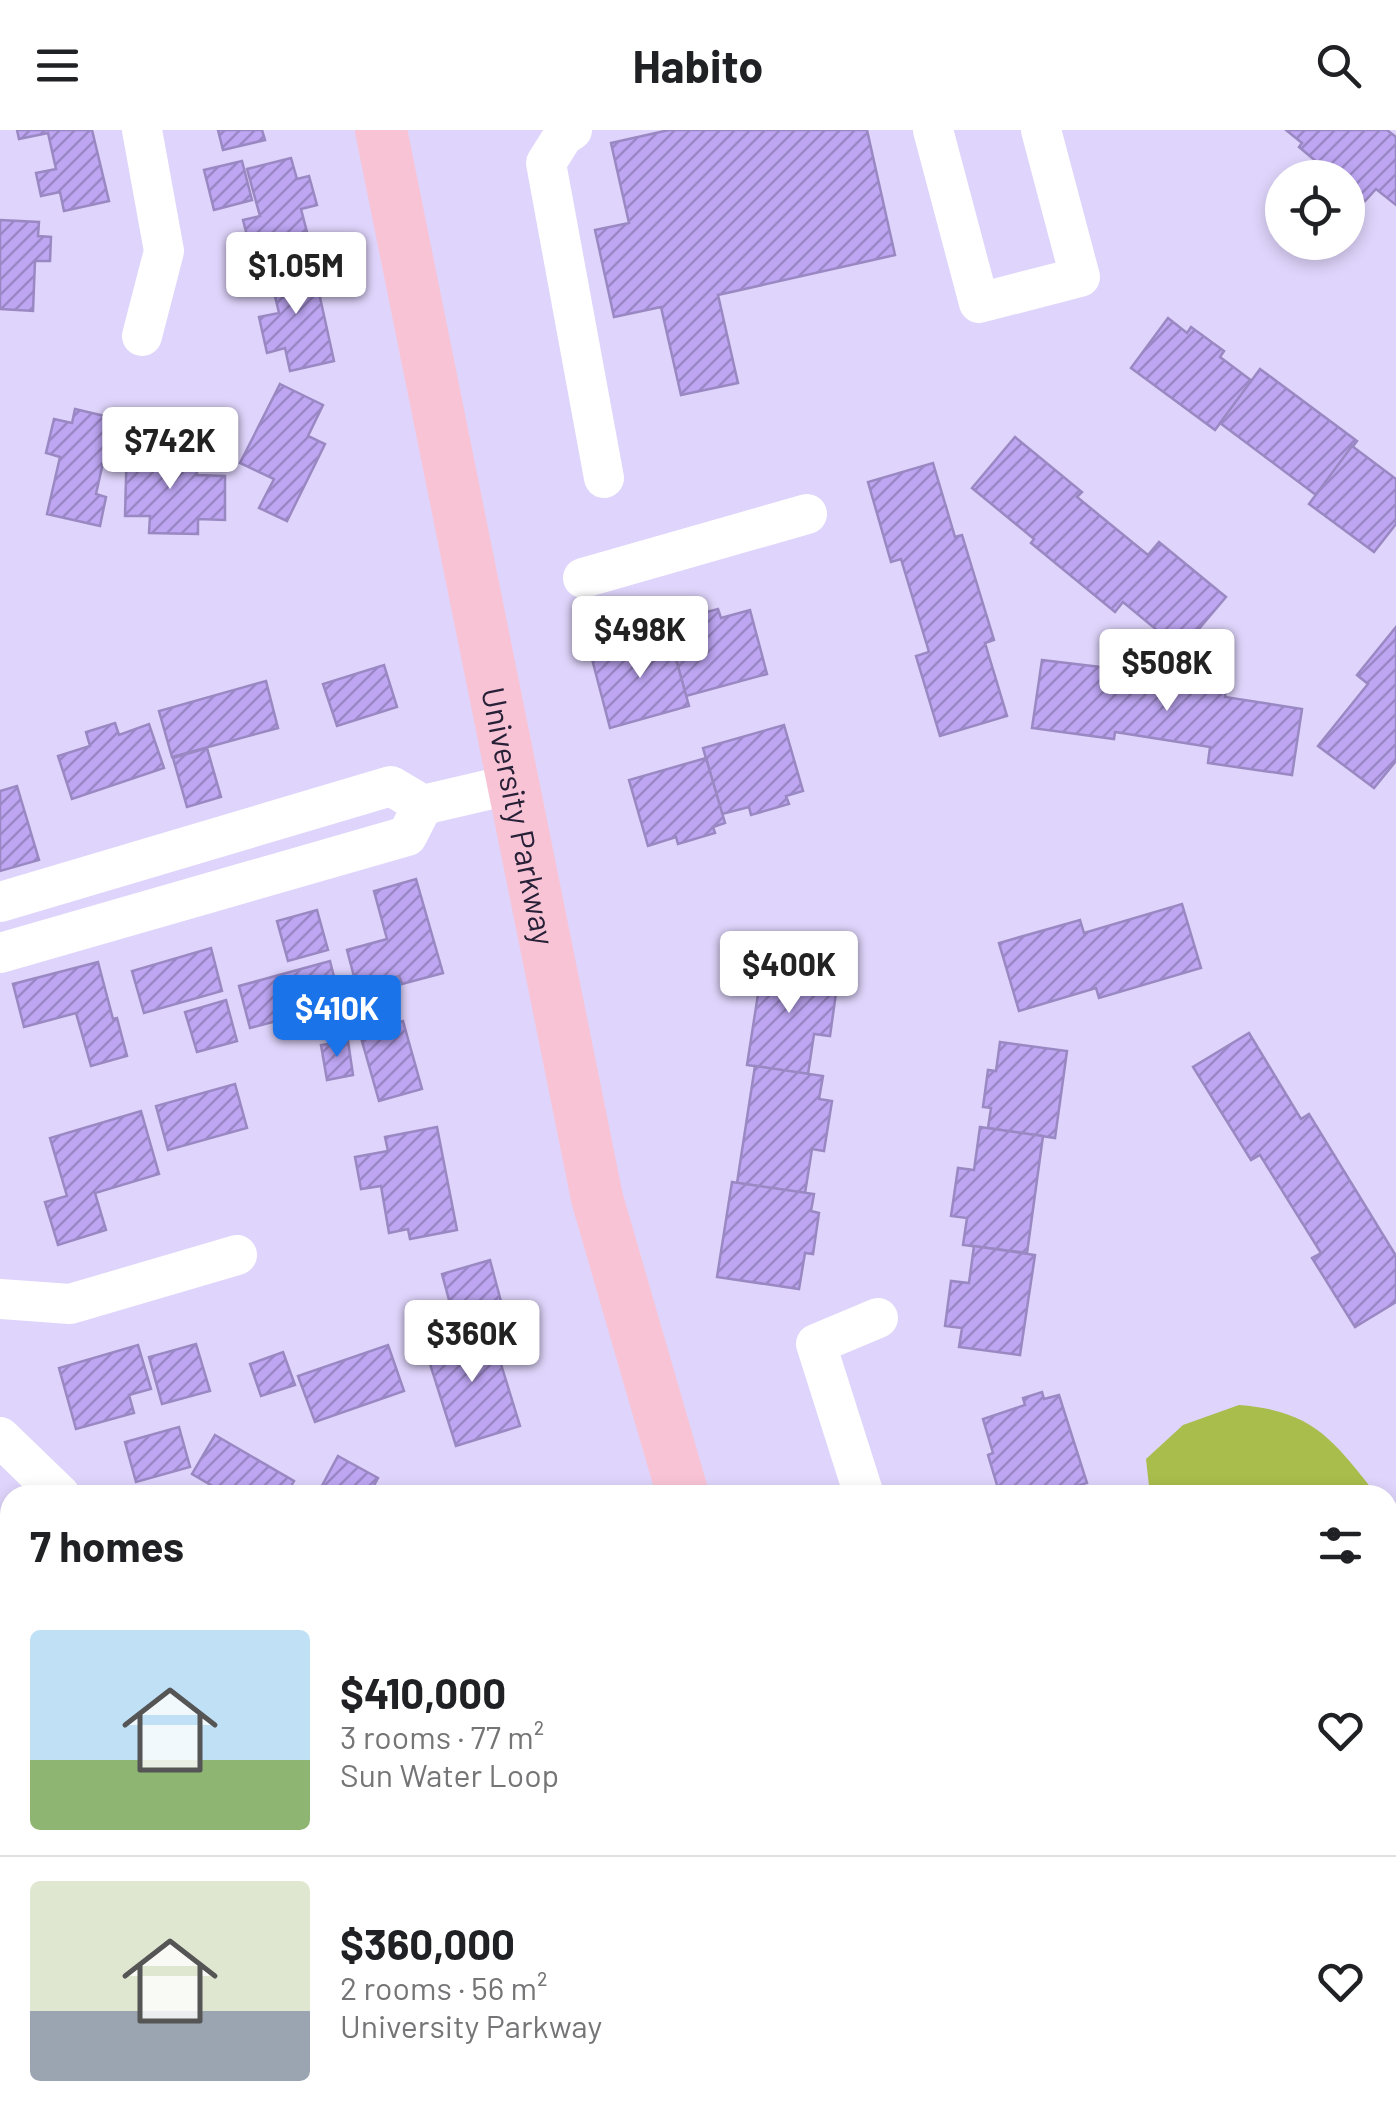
<!DOCTYPE html>
<html lang="en">
<head>
<meta charset="utf-8">
<style>
  :root { --surface:#fff; --page:#f2f2f2; --text:#202124; --muted:#757577; --line:#e0e0e0; --accent:#1a73e8 }
  body { margin:0; font-family:Barlow,sans-serif; background:var(--page); color:var(--text); height:100vh; display:flex; flex-direction:column; font-size:38px; white-space:nowrap }
  * { box-sizing:border-box; margin:0 }
  p { font-size:32px; color:var(--muted) }
  .icon { flex:none; width:55px; height:55px; fill:none; stroke:currentColor; stroke-width:2; stroke-linecap:round; stroke-linejoin:round }
  .map { position:relative; flex:1; overflow:hidden }
  .sheet { position:absolute; left:0px; top:1355px; width:1398px; height:640px; display:flex; flex-direction:column; background:var(--surface); border-radius:30px 30px 0 0; box-shadow:0 5px 15px #0003 }
  .sheet>* { flex:none }
  .fabs { position:absolute; left:1265px; top:30px; display:grid; gap:20px }
  .fabs a { display:grid; place-items:center; width:100px; height:100px; border-radius:50%; background:var(--surface); box-shadow:0 5px 15px #0003; font-size:50px }
  .price { position:absolute; translate:-50% -85px; padding:0 22px; border-radius:10px; background:#fff; color:#222; font-size:32px; line-height:65px; filter:drop-shadow(0 2px 5px #0008) }
  .price::after { content:''; position:absolute; left:50%; top:60px; width:30px; height:22px; margin-left:-15px; background:inherit; clip-path:polygon(0 0,100% 0,50% 100%) }
  .price.current { background:var(--accent); color:#fff }
  ul { padding:0; list-style:none }
  li { display:flex; align-items:center; gap:30px; height:250px; padding:0 30px }
  li+li { border-top:2px solid var(--line) }
  li span { display:grid; place-items:center; flex:none; width:280px; height:200px; border-radius:10px; color:#555 }
  li>.icon { margin-inline-start:auto }
  span .icon { width:120px; height:120px; fill:#fffc; stroke-width:1 }
  li b { font-size:42px }
  h2 { display:flex; justify-content:space-between; align-items:center; height:120px; padding:0 30px; font-size:42px }
  header { display:flex; justify-content:space-between; align-items:center; height:130px; padding:0 30px; background:var(--surface); font-size:45px; font-weight:700 }
  .map>svg:first-child { display:block }
</style>
</head>
<body>
<header><svg class="icon" aria-label="menu" viewBox="0 0 24 24"><path d="M4 6h16M4 12h16M4 18h16"/></svg>Habito<svg class="icon" aria-label="search" viewBox="0 0 24 24"><circle cx="10" cy="10" r="6"/><path d="M15 15l6 6"/></svg></header>
<div class="map">
<svg width="1396" height="1995" viewBox="0 0 1396 1995">
  <defs>
    <pattern id="building-hatch" width="6" height="6" patternUnits="userSpaceOnUse" patternTransform="scale(2.5)"><rect width="6" height="6" fill="#bea6f3"/><path d="M-1 1l2-2M0 6l6-6M5 7l2-2" fill="none" stroke="#9a87c6"/></pattern>
  </defs>
  <rect width="100%" height="100%" fill="#dfd4fb"/>
  <g fill="#a9bd4c">
    <path d="M 1239,1275 C 1314,1281 1332,1309 1377,1365 L 1150,1365 L 1146,1329 L 1183,1295 Z"/>
    <path d="M 1388,1379 L 1396,1389 L 1396,1803 L 1388,1790 Z"/>
  </g>
  <g fill="none" stroke-linecap="round" stroke-linejoin="round">
    <g stroke="#a9bd4c" stroke-width="35">
      <path d="M 0,1637 L 10,1644"/>
      <path d="M 851,1985 L 857,1995"/>
    </g>
  </g>
  <g fill="url(#building-hatch)" stroke="#9a88c3" stroke-width="2.5">
    <path d="M 17,0 L 92,0 L 109,71 L 64,81 L 60,62 L 41,66 L 36,43 L 56,39 L 48,3 L 19,9 Z"/>
    <path d="M 218,0 L 262,0 L 265,10 L 223,20 Z"/>
    <path d="M 669,0 L 867,0 L 895,125 L 718,165 L 738,253 L 681,265 L 661,177 L 614,187 L 595,100 L 629,93 L 611,13 Z"/>
    <path d="M 1286,0 L 1387,0 L 1396,7 L 1396,75 L 1376,59 L 1365,71 L 1348,57 L 1348,48 L 1336,48 L 1299,17 L 1302,13 Z"/>
    <path d="M 291,28 L 297,49 L 309,46 L 317,75 L 301,79 L 307,102 L 250,117 L 243,90 L 260,86 L 247,39 Z"/>
    <path d="M 242,31 L 252,70 L 214,80 L 204,40 Z"/>
    <path d="M 0,90 L 39,92 L 38,106 L 51,107 L 50,131 L 35,131 L 33,181 L 0,179 Z"/>
    <path d="M 312,131 L 334,231 L 290,241 L 285,218 L 267,223 L 259,187 L 279,183 L 274,162 L 261,165 L 256,144 Z"/>
    <path d="M 1168,188 L 1187,203 L 1191,197 L 1224,221 L 1220,227 L 1252,251 L 1215,300 L 1131,238 Z"/>
    <path d="M 1260,239 L 1357,311 L 1316,365 L 1220,293 Z"/>
    <path d="M 280,254 L 323,275 L 308,306 L 325,314 L 287,391 L 259,378 L 274,349 L 240,333 Z"/>
    <path d="M 75,279 L 113,288 L 96,364 L 106,367 L 100,396 L 47,384 L 60,327 L 46,323 L 54,289 L 72,293 Z"/>
    <path d="M 1015,307 L 1082,362 L 1077,367 L 1148,425 L 1159,412 L 1226,467 L 1181,520 L 1123,472 L 1115,482 L 1031,413 L 1034,409 L 972,358 Z"/>
    <path d="M 127,312 L 163,312 L 163,334 L 197,335 L 197,345 L 225,346 L 225,390 L 198,389 L 198,404 L 149,403 L 150,386 L 125,386 Z"/>
    <path d="M 1352,316 L 1396,349 L 1396,394 L 1374,422 L 1309,374 Z"/>
    <path d="M 933,333 L 955,407 L 962,405 L 994,510 L 985,513 L 1007,586 L 940,606 L 916,526 L 929,522 L 901,429 L 891,432 L 868,352 Z"/>
    <path d="M 718,479 L 721,488 L 750,480 L 767,544 L 686,566 L 669,502 L 683,498 L 680,489 Z"/>
    <path d="M 1396,497 L 1396,631 L 1374,658 L 1318,616 L 1368,554 L 1357,545 Z"/>
    <path d="M 644,508 L 646,514 L 670,508 L 689,576 L 610,598 L 592,529 L 610,524 L 609,517 Z"/>
    <path d="M 1042,530 L 1227,552 L 1225,567 L 1302,579 L 1292,645 L 1208,633 L 1210,617 L 1115,602 L 1114,609 L 1032,598 Z"/>
    <path d="M 384,535 L 397,577 L 337,596 L 323,554 Z"/>
    <path d="M 266,551 L 278,598 L 172,627 L 159,581 Z"/>
    <path d="M 115,593 L 119,605 L 149,594 L 164,638 L 72,669 L 58,626 L 90,616 L 86,602 Z"/>
    <path d="M 784,595 L 803,661 L 786,666 L 789,674 L 751,685 L 749,677 L 722,684 L 703,618 Z"/>
    <path d="M 207,618 L 221,667 L 187,677 L 173,628 Z"/>
    <path d="M 706,628 L 725,693 L 713,697 L 715,703 L 678,714 L 676,707 L 648,716 L 629,650 Z"/>
    <path d="M 17,656 L 39,730 L 0,741 L 0,661 Z"/>
    <path d="M 416,749 L 443,843 L 402,854 L 399,846 L 357,858 L 347,820 L 387,809 L 374,761 Z"/>
    <path d="M 1182,774 L 1201,838 L 1099,868 L 1096,858 L 1019,881 L 999,813 L 1080,790 L 1084,803 Z"/>
    <path d="M 317,780 L 328,820 L 288,831 L 277,791 Z"/>
    <path d="M 211,818 L 222,861 L 144,883 L 132,841 Z"/>
    <path d="M 788,822 L 804,824 L 802,838 L 823,841 L 821,861 L 836,863 L 830,906 L 814,904 L 808,944 L 747,935 L 763,832 L 786,836 Z"/>
    <path d="M 330,831 L 341,874 L 250,898 L 239,856 Z"/>
    <path d="M 98,832 L 113,889 L 117,888 L 127,926 L 91,936 L 76,883 L 24,897 L 13,854 Z"/>
    <path d="M 226,870 L 237,911 L 197,922 L 185,882 Z"/>
    <path d="M 403,891 L 422,959 L 379,971 L 360,904 Z"/>
    <path d="M 1249,903 L 1301,989 L 1309,984 L 1396,1126 L 1396,1172 L 1355,1197 L 1312,1128 L 1321,1123 L 1260,1025 L 1251,1030 L 1193,937 Z"/>
    <path d="M 348,911 L 353,945 L 327,950 L 321,915 Z"/>
    <path d="M 1000,912 L 1067,921 L 1055,1008 L 988,998 L 991,978 L 983,977 L 988,940 L 996,941 Z"/>
    <path d="M 755,936 L 823,946 L 819,969 L 832,971 L 824,1021 L 812,1019 L 805,1063 L 737,1053 Z"/>
    <path d="M 235,954 L 247,998 L 168,1020 L 156,976 Z"/>
    <path d="M 141,981 L 159,1044 L 95,1063 L 106,1100 L 58,1115 L 45,1072 L 67,1066 L 50,1008 Z"/>
    <path d="M 437,997 L 457,1100 L 410,1109 L 408,1099 L 389,1103 L 381,1056 L 361,1059 L 355,1027 L 388,1021 L 385,1007 Z"/>
    <path d="M 980,997 L 1043,1006 L 1027,1123 L 963,1115 L 967,1088 L 951,1086 L 958,1038 L 974,1040 Z"/>
    <path d="M 732,1052 L 814,1064 L 811,1081 L 819,1083 L 813,1124 L 805,1123 L 799,1159 L 717,1147 Z"/>
    <path d="M 974,1116 L 1035,1125 L 1020,1225 L 959,1217 L 962,1198 L 945,1196 L 951,1151 L 969,1153 Z"/>
    <path d="M 490,1130 L 503,1179 L 455,1192 L 442,1144 Z"/>
    <path d="M 489,1195 L 520,1296 L 456,1316 L 424,1215 Z"/>
    <path d="M 196,1214 L 210,1261 L 162,1274 L 149,1227 Z"/>
    <path d="M 138,1215 L 151,1259 L 129,1265 L 134,1283 L 76,1299 L 59,1238 Z"/>
    <path d="M 388,1215 L 404,1261 L 315,1292 L 298,1246 Z"/>
    <path d="M 283,1222 L 295,1255 L 261,1266 L 250,1234 Z"/>
    <path d="M 1042,1262 L 1044,1269 L 1059,1265 L 1087,1353 L 1048,1365 L 1000,1365 L 988,1325 L 993,1323 L 983,1289 L 1025,1275 L 1023,1268 Z"/>
    <path d="M 179,1297 L 190,1337 L 136,1352 L 125,1312 Z"/>
    <path d="M 215,1305 L 294,1351 L 286,1365 L 228,1365 L 192,1344 Z"/>
    <path d="M 338,1326 L 378,1348 L 369,1365 L 317,1365 Z"/>
    <path d="M 1081,1355 L 1084,1365 L 1048,1365 Z"/>
    <path d="M 495,1357 L 526,1361 L 525,1365 L 494,1365 Z"/>
    <path d="M 10,1428 L 10,1495 L 0,1506 L 0,1438 Z"/>
    <path d="M 1388,1975 L 1396,1995 L 1347,1995 L 1365,1985 L 1388,1985 Z"/>
    <path d="M 1300,1985 L 1365,1985 L 1347,1995 L 1314,1995 L 1312,1992 L 1305,1995 Z"/>
  </g>
  <g fill="none" stroke-linecap="round" stroke-linejoin="round">
    <g stroke="#fff" stroke-width="40">
      <path d="M 572,0 L 563,6 L 546,33 L 604,348"/>
      <path d="M 933,0 L 979,173 L 1080,147 L 1041,0"/>
      <path d="M 142,206 L 164,121 L 142,0"/>
      <path d="M 583,448 L 807,384"/>
      <path d="M 0,772 L 391,656 L 423,675 L 513,654"/>
      <path d="M 0,823 L 407,706 L 423,675"/>
      <path d="M 0,1169 L 70,1174 L 237,1125"/>
      <path d="M 0,1307 L 60,1365"/>
      <path d="M 864,1365 L 816,1214 L 878,1188"/>
      <path d="M 1146,1985 L 1152,1995"/>
      <path d="M 435,1995 L 458,1985"/>
    </g>
    <g stroke="#f8c4d5" stroke-width="52">
      <path id="s1" d="M 381,0 L 597,1068 L 683,1365"/>
      <path d="M 968,1985 L 973,1995"/>
    </g>
  </g>
  <g text-anchor="middle" dominant-baseline="central" stroke-width="8" stroke-linejoin="round" paint-order="stroke">
    <g font-size="32" fill="#272037" stroke="#fcfcfc">
      <text stroke="none"><textPath href="#s1" startOffset="700">University Parkway</textPath></text>
    </g>
  </g>
</svg>
<div class="fabs">
<a><svg class="icon" aria-label="locate" viewBox="0 0 24 24"><circle cx="12" cy="12" r="6"/><path d="M12 2v4M12 18v4M2 12h4M18 12h4"/></svg></a>
</div>
<b class="price" style="left:296px;top:187px">$1.05M</b>
<b class="price" style="left:170px;top:362px">$742K</b>
<b class="price" style="left:640px;top:551px">$498K</b>
<b class="price" style="left:1167px;top:584px">$508K</b>
<b class="price" style="left:789px;top:886px">$400K</b>
<b class="price current" style="left:337px;top:930px">$410K</b>
<b class="price" style="left:472px;top:1255px">$360K</b>
<section class="sheet">
<h2>7 homes<svg class="icon" aria-label="filters" viewBox="0 0 24 24"><path d="M4 7h16M4 17h16"/><circle cx="9" cy="7" r="2"/><circle cx="15" cy="17" r="2"/></svg></h2>
<ul>
<li><span style="background:linear-gradient(#bfe0f5 65%,#8fb573 0)"><svg class="icon" aria-label="home" viewBox="0 0 24 24"><path d="M3 11l9-7 9 7M6 9v11h12V9"/></svg></span><div><b>$410,000</b><p>3 rooms · 77 m²</p><p>Sun Water Loop</p></div><svg class="icon" aria-label="heart" viewBox="0 0 24 24"><path d="M12 20l-8-8c-3-5 5-10 8-4 3-6 11-1 8 4z"/></svg></li>
<li><span style="background:linear-gradient(#dfe7d0 65%,#9aa5b1 0)"><svg class="icon" aria-label="home" viewBox="0 0 24 24"><path d="M3 11l9-7 9 7M6 9v11h12V9"/></svg></span><div><b>$360,000</b><p>2 rooms · 56 m²</p><p>University Parkway</p></div><svg class="icon" aria-label="heart" viewBox="0 0 24 24"><path d="M12 20l-8-8c-3-5 5-10 8-4 3-6 11-1 8 4z"/></svg></li>
</ul>
</section>
</div>
</body>
</html>
